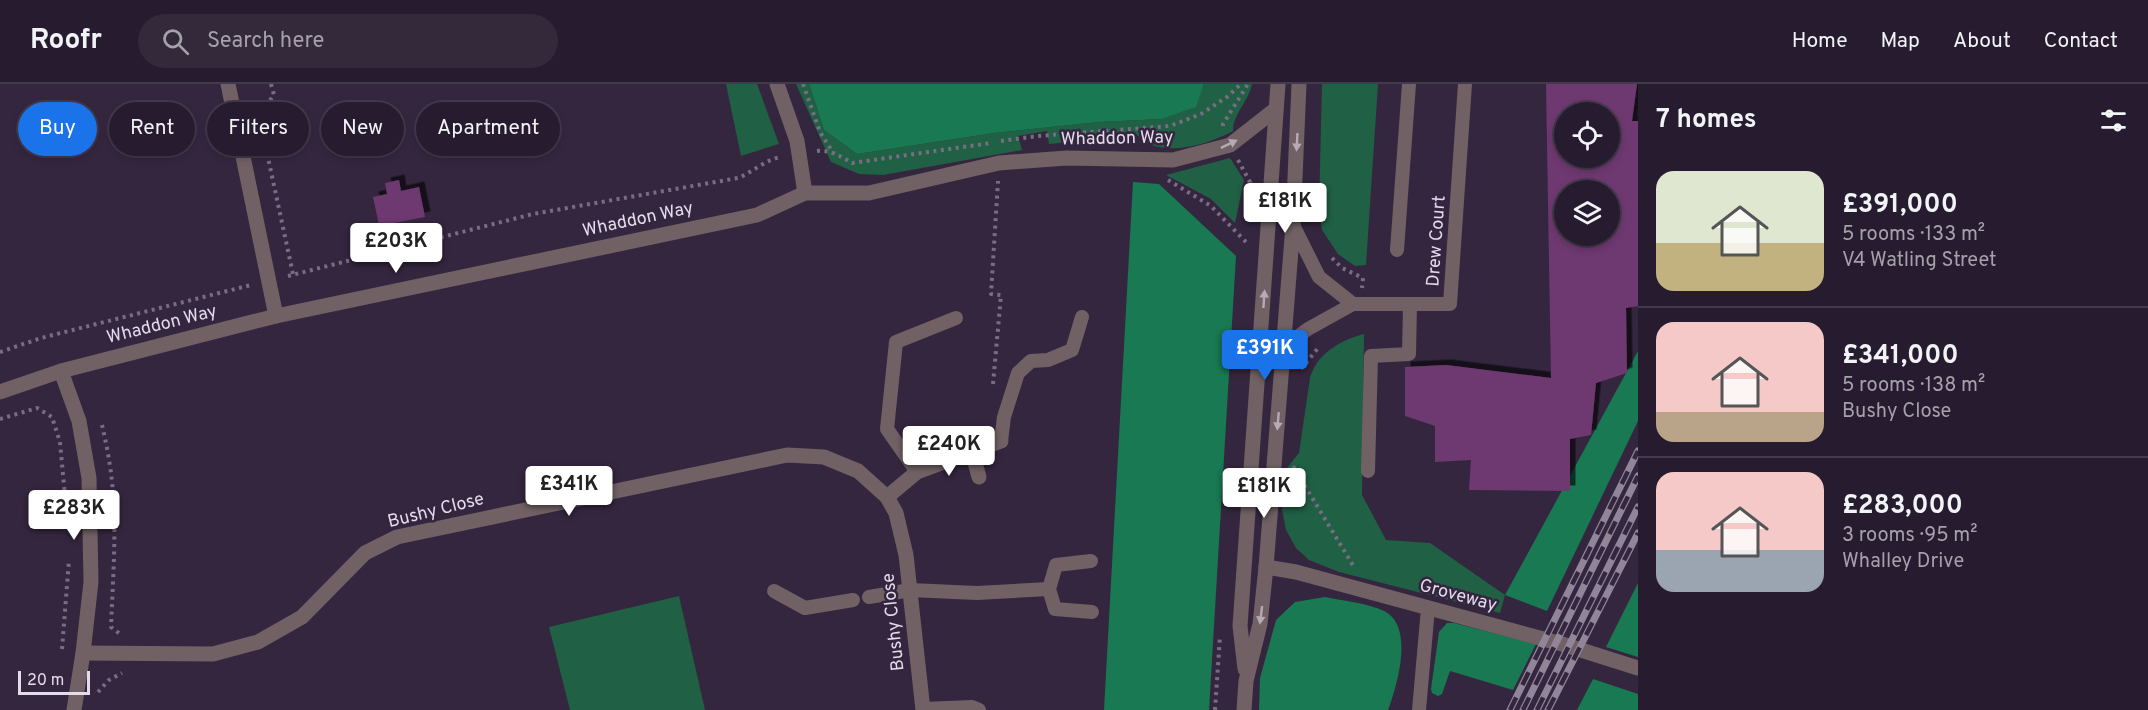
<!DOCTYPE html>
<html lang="en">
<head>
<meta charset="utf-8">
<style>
  :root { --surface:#271c2f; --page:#33293b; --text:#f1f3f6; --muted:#a4a1aa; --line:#433a4b; --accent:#1a73e8 }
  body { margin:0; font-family:Overpass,sans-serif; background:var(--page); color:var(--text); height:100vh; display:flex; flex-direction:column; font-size:22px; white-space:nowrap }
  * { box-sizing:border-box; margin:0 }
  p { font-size:20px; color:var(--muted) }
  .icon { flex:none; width:33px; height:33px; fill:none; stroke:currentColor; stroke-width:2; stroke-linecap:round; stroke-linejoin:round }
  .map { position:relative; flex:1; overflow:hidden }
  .details { display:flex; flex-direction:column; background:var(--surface); width:510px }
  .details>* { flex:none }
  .top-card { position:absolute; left:18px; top:18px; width:570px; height:54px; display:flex; gap:12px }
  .controls { position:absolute; left:1554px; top:18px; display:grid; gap:12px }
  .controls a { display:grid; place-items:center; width:66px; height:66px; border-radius:50%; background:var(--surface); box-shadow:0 3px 9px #0003,0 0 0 2px var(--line); font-size:30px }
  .scale { position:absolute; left:18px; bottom:15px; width:72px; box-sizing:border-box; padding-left:6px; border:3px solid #e4dbeb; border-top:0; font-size:16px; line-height:21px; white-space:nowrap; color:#e4dbeb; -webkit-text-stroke:4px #34263f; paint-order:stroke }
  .price { position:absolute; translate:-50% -51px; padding:0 14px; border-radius:6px; background:#fff; color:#222; font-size:20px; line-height:39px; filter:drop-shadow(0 2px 3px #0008) }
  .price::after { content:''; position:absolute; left:50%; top:36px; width:18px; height:14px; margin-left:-9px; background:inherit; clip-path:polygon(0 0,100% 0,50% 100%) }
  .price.on { background:var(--accent); color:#fff }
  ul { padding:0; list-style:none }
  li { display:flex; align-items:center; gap:18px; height:150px; padding:0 18px }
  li+li { border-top:2px solid var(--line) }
  li span { display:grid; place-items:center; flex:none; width:168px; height:120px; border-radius:18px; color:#555 }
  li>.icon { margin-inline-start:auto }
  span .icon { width:72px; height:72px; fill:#fffc; stroke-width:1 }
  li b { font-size:26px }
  h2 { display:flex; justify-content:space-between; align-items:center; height:72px; padding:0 18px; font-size:26px }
  .chip { padding:0 21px; border-radius:27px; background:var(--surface); box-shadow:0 3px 9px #0003,0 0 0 2px var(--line); font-size:21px; line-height:54px }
  .chip.on { background:var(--accent); color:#fff }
  header { display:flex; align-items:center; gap:36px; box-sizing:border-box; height:84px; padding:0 30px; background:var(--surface); border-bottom:2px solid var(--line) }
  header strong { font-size:28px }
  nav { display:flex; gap:33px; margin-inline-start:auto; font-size:21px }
  .search { width:420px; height:54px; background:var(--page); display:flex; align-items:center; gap:15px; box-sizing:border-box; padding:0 21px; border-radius:33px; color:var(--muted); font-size:22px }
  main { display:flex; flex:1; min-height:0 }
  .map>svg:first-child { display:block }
</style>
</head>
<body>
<header>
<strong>Roofr</strong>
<div class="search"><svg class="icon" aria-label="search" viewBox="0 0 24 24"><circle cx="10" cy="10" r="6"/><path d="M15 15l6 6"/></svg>Search here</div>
<nav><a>Home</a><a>Map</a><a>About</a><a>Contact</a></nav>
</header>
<main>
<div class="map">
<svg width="1638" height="626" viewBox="0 0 1638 626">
  <defs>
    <filter id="shadow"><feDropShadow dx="5.5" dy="-5.5" stdDeviation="0" flood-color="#0009"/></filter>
  </defs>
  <rect width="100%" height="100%" fill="#34263f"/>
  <g fill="#206044">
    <path d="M 726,0 L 757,0 L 779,60 L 741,72 Z"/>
    <path d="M 796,0 L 809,0 L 824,46 L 857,70 L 994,49 L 1099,38 L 1162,35 L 1195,23 L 1204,0 L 1252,0 C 1249,17 1233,30 1233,47 C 1211,59 1174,71 1149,60 C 1145,58 1141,54 1137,51 L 1049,60 L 1047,47 L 1018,52 L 1022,66 L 883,91 L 859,90 L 831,78 Z"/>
    <path d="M 1322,0 L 1378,0 L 1366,181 L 1355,182 L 1338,170 L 1322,146 L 1319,125 Z"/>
    <path d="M 1230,74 L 1244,96 L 1235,139 L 1211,115 L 1166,91 Z"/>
    <path d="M 1364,250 L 1362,411 L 1386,456 L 1430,459 L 1505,511 L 1500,529 L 1339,488 L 1309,476 L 1296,464 L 1286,446 L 1282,426 L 1282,390 L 1299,369 L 1310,294 C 1317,270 1340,256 1364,250 Z"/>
    <path d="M 679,512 L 705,626 L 570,626 L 549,543 Z"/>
  </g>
  <g fill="#187952">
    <path d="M 809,0 L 1204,0 L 1196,23 L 1162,35 L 1099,38 L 994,49 L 857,70 L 824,46 Z"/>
    <path d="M 1133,98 L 1159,100 L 1236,172 L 1209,626 L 1104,626 Z"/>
    <path d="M 1638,267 L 1638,337 L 1547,527 L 1505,511 Z"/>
    <path d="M 1638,499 L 1638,573 L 1606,563 Z"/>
    <path d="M 1325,513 C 1344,517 1367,519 1384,527 C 1415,542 1397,602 1388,626 L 1259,626 L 1260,594 L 1276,536 L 1295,518 Z"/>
    <path d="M 1447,539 L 1454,539 L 1536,560 L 1513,606 L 1450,587 L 1442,610 L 1438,612 L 1432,609 L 1431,605 L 1439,548 Z"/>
    <path d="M 1593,595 L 1638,610 L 1638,626 L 1577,626 Z"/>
  </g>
  <g fill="#6e396f" fill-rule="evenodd" filter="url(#shadow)">
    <path d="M 1546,0 L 1637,0 L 1632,37 L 1638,37 L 1638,222 L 1626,224 L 1627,289 L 1596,299 L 1591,351 L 1570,355 L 1570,407 L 1469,406 L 1471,376 L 1435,378 L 1435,342 L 1405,332 L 1405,283 L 1446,281 L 1551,294 ZM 1564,28 L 1610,28 L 1610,74 L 1564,74 ZM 1564,106 L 1610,106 L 1610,152 L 1564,152 Z"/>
    <path d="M 399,96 L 401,107 L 419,103 L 425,133 L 394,139 L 394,143 L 380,146 L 373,113 L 387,110 L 385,99 Z"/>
  </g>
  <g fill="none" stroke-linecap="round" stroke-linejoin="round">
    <g stroke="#796d83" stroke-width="4" stroke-dasharray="3 4.5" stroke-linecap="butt">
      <path d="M 271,0 L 274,11 L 261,28 L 261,41 L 293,190"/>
      <path d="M 803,0 L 820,48 L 834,70"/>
      <path d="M 1223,42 L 1223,40 L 1248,0"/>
      <path d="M 1001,57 L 1038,52 L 1170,42 L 1201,30 L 1227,13 L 1241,0"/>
      <path d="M 817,67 C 829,65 842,73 852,79 L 991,59"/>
      <path d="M 1238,76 L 1250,98 L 1250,101"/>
      <path d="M 1168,96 L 1211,122 L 1246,158"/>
      <path d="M 1332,174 L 1342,184 L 1363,194 L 1362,204"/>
      <path d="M 288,192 L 533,130 L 738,94 C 753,88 765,76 780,73"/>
      <path d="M 0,268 L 41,254 L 251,201"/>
      <path d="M 1301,285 L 1319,263"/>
      <path d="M 993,300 L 1001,211 L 991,210 L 998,97"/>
      <path d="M 0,335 L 37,324 L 52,333 L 60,358 L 68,445"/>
      <path d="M 102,341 C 105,354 108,368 110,382 C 118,435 113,490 111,543 L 120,550"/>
      <path d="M 1293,382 L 1354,483"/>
      <path d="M 62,565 L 69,476"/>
      <path d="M 98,608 L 109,596 L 122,589"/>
      <path d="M 1215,626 L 1220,552"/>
    </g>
    <g stroke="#716165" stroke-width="14">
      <path d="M 1293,141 L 1319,193 L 1353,220"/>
      <path d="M 1397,166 L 1409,0"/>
      <path d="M 1284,263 L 1308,245 L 1353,220 L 1450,220 L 1465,0"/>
      <path d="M 1001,357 L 1004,333 L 1018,289 L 1031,277 L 1048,276 L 1072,266 L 1082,233"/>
      <path d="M 1368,387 L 1371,272 L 1409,270 L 1410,220"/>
      <path d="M 917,388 L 887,345 L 896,258 L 956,234"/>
      <path d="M 1091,477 L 1056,481 L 1049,505 L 1055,525 L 1092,528"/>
      <path d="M 774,507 L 805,524 L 853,516"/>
      <path d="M 869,513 L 910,506 L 977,509 L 1049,505"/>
      <path d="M 923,625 L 972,623 L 979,626"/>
      <path d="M 1419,626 L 1428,524"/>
    </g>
    <g stroke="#716165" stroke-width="15">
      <path d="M 228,0 L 276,232"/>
      <path d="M 972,368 L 979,393"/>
      <path d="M 887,413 L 917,388 L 1001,357"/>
      <path d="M 1266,483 L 1296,488 L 1562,560 L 1638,584"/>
      <path d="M 83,569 L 213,570 L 258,558 L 302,533 L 365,469 L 397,453 L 787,371 L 824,373 L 858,387 L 887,413 L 896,429 L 906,471 L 923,626"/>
    </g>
    <g stroke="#716165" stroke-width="15">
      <path d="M 777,0 L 797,57 L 805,109"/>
      <path d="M 61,287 L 79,337 L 89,394 L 91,498 L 83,569 L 74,626"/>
      <path d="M 0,308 L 61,287 L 276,232 L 757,131 L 805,109 L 869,109 L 999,79 L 1067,74 L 1173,76 L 1230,61 L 1276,25"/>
      <path d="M 1245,585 L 1240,542 L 1278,0"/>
      <path d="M 1244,626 L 1246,597 L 1260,540 L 1266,483 L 1293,141 L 1299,0"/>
    </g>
    <defs>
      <g id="rail">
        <path d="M 1510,626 L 1638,367"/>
        <path d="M 1523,626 L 1638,392"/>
        <path d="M 1537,626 L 1638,423"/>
        <path d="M 1548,626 L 1638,449"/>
      </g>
    </defs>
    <use href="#rail" stroke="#908599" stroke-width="7"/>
    <use href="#rail" stroke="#34263f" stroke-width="4.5" stroke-dasharray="14" stroke-linecap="butt"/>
  </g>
  <defs><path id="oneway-solid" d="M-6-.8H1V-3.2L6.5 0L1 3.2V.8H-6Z" transform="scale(1.5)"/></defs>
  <g fill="#b6aab5">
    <use href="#oneway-solid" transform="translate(1297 58) rotate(93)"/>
    <use href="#oneway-solid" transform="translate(1229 60) rotate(-26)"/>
    <use href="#oneway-solid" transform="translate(1264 215) rotate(-86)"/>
    <use href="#oneway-solid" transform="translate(1278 337) rotate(95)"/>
    <use href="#oneway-solid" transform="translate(1261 531) rotate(97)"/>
  </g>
  <g text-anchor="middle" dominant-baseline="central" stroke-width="5" stroke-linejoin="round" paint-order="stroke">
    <g font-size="18" fill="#e4dbeb" stroke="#34263f">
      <text transform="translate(1117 55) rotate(-1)">Whaddon Way</text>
      <text transform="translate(638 136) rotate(-12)">Whaddon Way</text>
      <text transform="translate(1437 157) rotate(-86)">Drew Court</text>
      <text transform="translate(162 241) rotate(-14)">Whaddon Way</text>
      <text transform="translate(436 427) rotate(-14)">Bushy Close</text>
      <text transform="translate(1458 512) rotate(15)">Groveway</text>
      <text transform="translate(894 538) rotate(-96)">Bushy Close</text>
    </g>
  </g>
</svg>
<div class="controls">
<a><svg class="icon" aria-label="locate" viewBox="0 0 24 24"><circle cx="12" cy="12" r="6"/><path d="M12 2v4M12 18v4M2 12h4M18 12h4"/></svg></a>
<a><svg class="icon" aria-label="layers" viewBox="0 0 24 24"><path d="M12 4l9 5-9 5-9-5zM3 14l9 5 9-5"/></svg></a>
</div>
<div class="scale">20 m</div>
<b class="price" style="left:1285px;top:150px">£181K</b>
<b class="price" style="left:396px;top:190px">£203K</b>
<b class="price on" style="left:1265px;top:297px">£391K</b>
<b class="price" style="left:949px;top:393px">£240K</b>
<b class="price" style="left:569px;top:433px">£341K</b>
<b class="price" style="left:1264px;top:435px">£181K</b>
<b class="price" style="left:74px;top:457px">£283K</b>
<div class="top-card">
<a class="chip on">Buy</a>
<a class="chip">Rent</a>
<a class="chip">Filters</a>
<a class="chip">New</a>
<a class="chip">Apartment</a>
</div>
</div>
<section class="details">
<h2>7 homes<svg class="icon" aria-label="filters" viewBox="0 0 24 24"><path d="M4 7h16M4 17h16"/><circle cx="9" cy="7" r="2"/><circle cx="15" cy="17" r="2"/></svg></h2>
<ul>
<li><span style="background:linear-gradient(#dfe7d0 60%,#c2b280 0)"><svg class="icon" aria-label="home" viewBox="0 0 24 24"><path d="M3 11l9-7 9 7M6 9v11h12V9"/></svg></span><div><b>£391,000</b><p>5 rooms · 133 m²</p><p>V4 Watling Street</p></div></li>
<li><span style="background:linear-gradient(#f6c9c9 75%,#b9a48a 0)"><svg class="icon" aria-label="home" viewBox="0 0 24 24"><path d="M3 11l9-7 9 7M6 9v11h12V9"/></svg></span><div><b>£341,000</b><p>5 rooms · 138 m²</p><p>Bushy Close</p></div></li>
<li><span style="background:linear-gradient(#f6c9c9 65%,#9aa5b1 0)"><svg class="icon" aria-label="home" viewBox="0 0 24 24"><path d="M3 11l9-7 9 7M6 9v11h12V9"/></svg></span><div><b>£283,000</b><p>3 rooms · 95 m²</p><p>Whalley Drive</p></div></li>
</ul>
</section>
</main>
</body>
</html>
